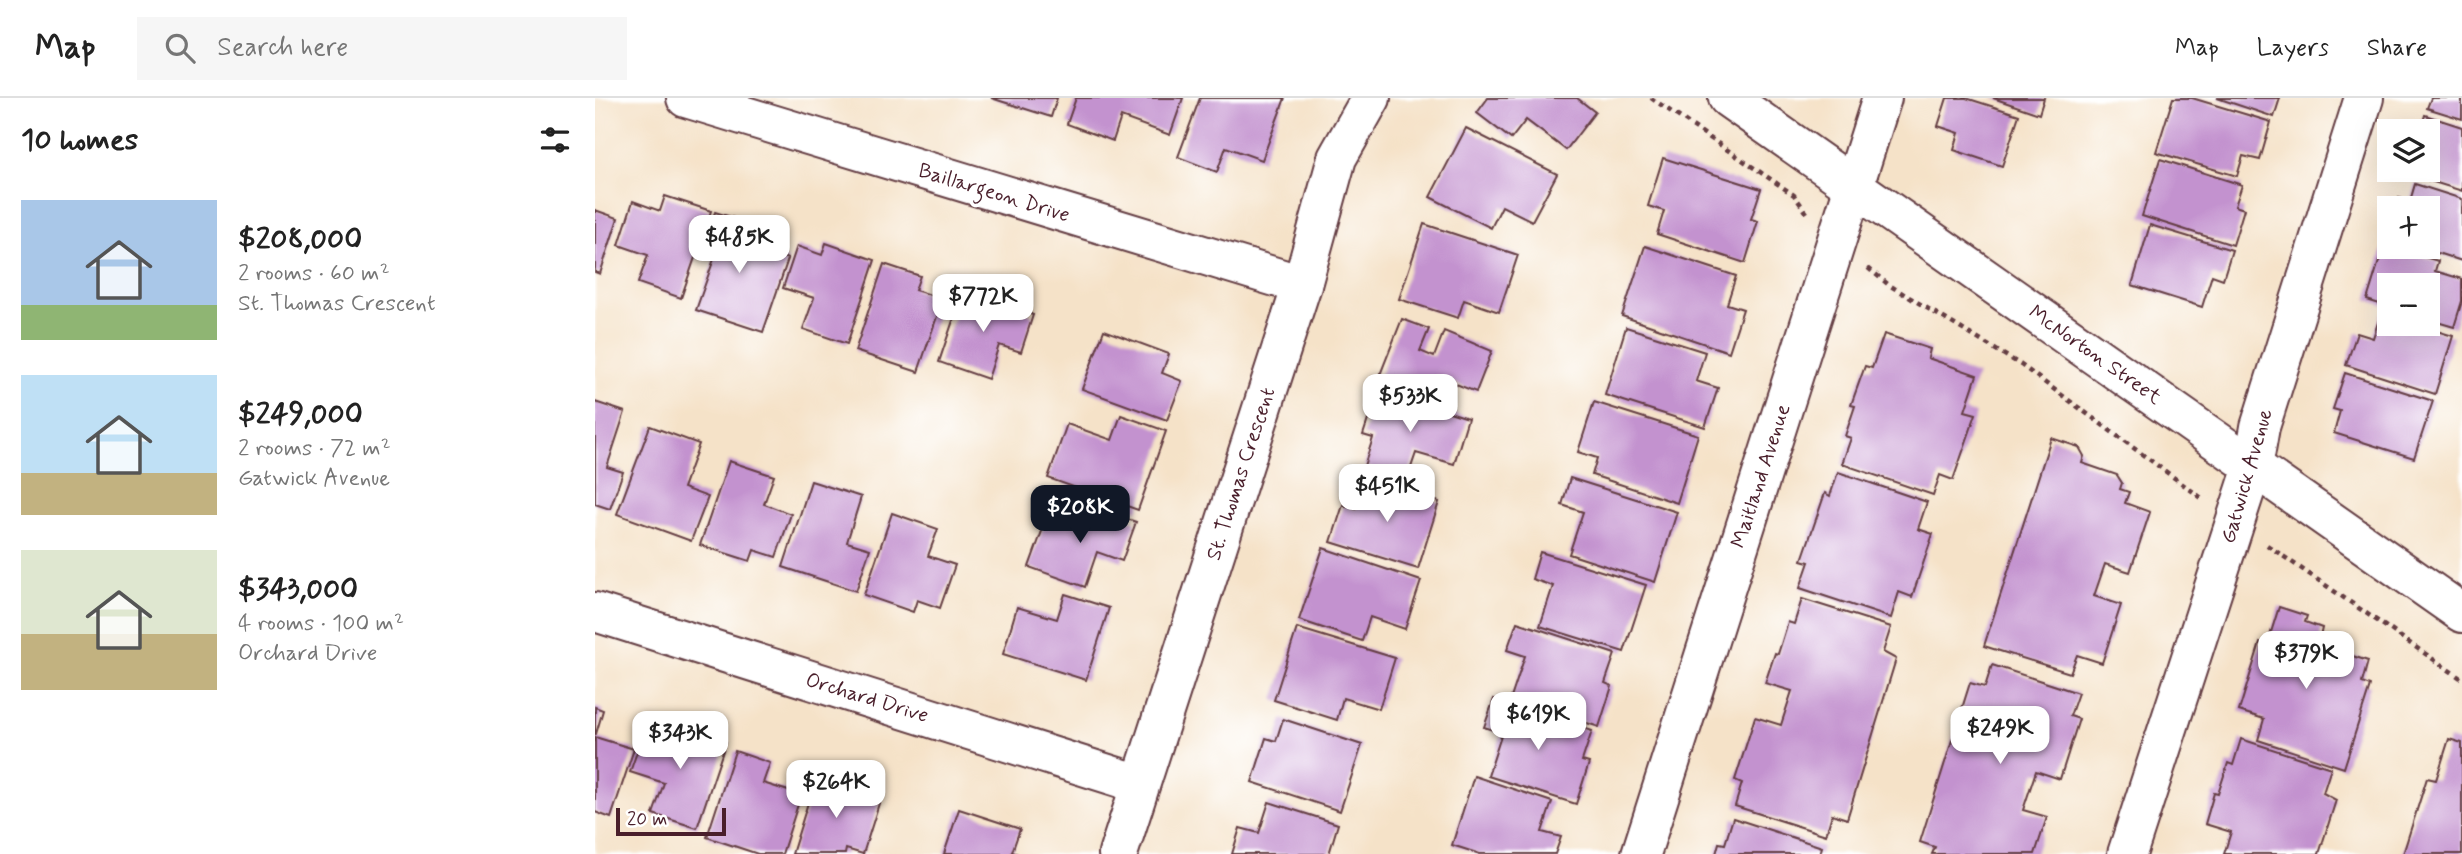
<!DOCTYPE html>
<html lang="en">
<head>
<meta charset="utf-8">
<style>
  :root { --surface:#fff; --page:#f6f6f6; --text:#222; --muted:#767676; --line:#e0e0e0; --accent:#111827 }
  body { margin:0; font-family:Mynerve,sans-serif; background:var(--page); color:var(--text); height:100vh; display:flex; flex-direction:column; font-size:26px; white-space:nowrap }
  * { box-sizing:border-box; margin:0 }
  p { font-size:23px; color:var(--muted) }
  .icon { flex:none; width:38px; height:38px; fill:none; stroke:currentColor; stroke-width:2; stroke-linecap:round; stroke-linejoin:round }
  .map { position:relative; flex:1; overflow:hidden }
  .panel { display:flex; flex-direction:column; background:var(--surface); width:595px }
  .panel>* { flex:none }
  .buttons { position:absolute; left:1782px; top:21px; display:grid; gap:14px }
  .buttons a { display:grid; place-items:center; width:63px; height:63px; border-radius:0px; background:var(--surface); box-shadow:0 7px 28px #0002; font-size:35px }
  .scale { position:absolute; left:21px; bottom:18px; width:110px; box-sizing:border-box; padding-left:7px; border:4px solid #4a1f2b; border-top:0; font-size:19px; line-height:24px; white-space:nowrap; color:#4a1f2b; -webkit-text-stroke:5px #fff; paint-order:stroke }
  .price { position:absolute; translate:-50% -60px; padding:0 16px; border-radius:14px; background:#fff; color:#222; font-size:23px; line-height:46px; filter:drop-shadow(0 2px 4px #0008) }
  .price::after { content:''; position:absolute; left:50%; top:42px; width:21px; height:16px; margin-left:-10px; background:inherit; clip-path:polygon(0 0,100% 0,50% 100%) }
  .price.current { background:var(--accent); color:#fff }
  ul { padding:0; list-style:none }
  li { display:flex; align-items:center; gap:21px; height:175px; padding:0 21px }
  li span { display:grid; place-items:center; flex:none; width:196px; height:140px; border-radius:0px; color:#555 }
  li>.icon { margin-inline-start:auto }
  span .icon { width:84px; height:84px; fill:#fffc; stroke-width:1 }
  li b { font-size:30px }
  h2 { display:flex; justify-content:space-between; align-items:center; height:84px; padding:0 21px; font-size:30px }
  header { display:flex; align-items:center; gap:42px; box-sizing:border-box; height:98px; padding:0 35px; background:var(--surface); border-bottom:2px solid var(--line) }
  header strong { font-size:33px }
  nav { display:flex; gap:38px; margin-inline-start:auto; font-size:24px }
  .search { width:490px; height:63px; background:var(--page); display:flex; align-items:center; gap:18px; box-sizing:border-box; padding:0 24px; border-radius:0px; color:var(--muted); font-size:26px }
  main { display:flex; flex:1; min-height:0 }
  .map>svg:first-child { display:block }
</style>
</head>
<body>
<header>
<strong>Map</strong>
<div class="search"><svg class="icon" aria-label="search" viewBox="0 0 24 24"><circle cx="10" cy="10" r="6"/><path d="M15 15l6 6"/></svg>Search here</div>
<nav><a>Map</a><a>Layers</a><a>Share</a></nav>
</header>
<main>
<section class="panel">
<h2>10 homes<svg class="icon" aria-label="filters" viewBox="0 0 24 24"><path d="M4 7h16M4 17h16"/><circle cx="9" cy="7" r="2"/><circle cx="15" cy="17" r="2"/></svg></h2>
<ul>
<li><span style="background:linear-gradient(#a9c7e8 75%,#8fb573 0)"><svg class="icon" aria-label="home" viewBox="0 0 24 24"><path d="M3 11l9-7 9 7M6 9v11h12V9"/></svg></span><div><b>$208,000</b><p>2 rooms · 60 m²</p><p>St. Thomas Crescent</p></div></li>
<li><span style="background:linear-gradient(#bfe0f5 70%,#c2b280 0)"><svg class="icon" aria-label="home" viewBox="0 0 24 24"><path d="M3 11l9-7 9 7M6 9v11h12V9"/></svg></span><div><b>$249,000</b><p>2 rooms · 72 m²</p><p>Gatwick Avenue</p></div></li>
<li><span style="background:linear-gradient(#dfe7d0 60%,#c2b280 0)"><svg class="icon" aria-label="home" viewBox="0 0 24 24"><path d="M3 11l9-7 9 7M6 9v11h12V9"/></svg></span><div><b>$343,000</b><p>4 rooms · 100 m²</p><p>Orchard Drive</p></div></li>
</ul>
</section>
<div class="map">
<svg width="1867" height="756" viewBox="0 0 1867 756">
  <rect width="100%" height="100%" fill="#fff"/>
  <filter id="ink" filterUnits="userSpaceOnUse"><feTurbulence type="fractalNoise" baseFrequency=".0143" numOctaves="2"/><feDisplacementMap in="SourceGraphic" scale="14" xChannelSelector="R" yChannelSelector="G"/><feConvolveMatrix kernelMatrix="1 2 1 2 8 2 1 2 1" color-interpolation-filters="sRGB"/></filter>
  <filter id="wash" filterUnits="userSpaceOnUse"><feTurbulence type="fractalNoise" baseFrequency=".00686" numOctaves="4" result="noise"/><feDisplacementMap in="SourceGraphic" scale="28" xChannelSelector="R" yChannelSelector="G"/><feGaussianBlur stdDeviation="1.57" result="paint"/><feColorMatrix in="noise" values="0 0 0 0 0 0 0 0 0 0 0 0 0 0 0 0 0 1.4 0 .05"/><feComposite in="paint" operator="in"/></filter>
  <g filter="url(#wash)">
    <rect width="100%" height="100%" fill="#f5e2c8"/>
    <g id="blocks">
      <g fill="#c392cf">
        <path d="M 396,0 L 462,0 L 456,19 Z"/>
        <path d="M 481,0 L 588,0 L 575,37 L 526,19 L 518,43 L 472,26 Z"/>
        <path d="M 605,0 L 690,0 L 667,62 L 631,49 L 622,74 L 583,59 Z"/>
        <path d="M 893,0 L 982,0 L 1000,14 L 971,52 L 931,22 L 916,41 L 882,15 Z"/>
        <path d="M 1352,0 L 1371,0 L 1424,17 L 1407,68 L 1359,52 L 1364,35 L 1343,28 Z"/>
        <path d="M 1398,0 L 1449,0 L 1444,16 Z"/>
        <path d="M 1578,0 L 1597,0 L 1676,24 L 1665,62 L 1648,58 L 1642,78 L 1561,54 Z"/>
        <path d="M 1622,0 L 1685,0 L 1679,19 Z"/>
        <path d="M 1836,0 L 1867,0 L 1867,21 L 1832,10 Z"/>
        <path d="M 1830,17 L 1867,29 L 1867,93 L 1826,80 L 1829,72 L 1832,72 L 1832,33 L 1825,33 Z"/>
        <path d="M 871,30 L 962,76 L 937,123 L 907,108 L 896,130 L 835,99 Z"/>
        <path d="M 1068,60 L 1166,91 L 1156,121 L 1163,123 L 1150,165 L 1062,136 L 1069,113 L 1053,108 Z"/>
        <path d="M 1565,61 L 1647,87 L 1640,108 L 1649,111 L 1638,147 L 1547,118 Z"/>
        <path d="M 1820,86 L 1867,101 L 1867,163 L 1824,149 L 1832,149 L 1832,110 L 1801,110 L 1804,100 L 1815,103 Z"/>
        <path d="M 70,98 L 116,113 L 86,200 L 43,185 L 53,157 L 24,147 L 38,103 L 65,113 Z"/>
        <path d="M 0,112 L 23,120 L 5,176 L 0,174 Z"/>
        <path d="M 120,114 L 158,126 L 151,146 L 193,161 L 168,234 L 101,212 L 119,161 L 105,157 Z"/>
        <path d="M 829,126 L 923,157 L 904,214 L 869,202 L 863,220 L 804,201 Z"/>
        <path d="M 1555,127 L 1637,152 L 1628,181 L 1617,177 L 1607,209 L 1537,187 Z"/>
        <path d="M 231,145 L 280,162 L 252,246 L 208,231 L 219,200 L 188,190 L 202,148 L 227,157 Z"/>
        <path d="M 1789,147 L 1843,163 L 1840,173 L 1867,181 L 1867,203 L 1859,229 L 1832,221 L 1832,187 L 1794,187 L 1794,209 L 1772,202 Z"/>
        <path d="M 1050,148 L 1141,178 L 1132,206 L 1148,211 L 1134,254 L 1027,218 Z"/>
        <path d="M 289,166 L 325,178 L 320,192 L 348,201 L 323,274 L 260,253 Z"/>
        <path d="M 368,193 L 438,217 L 426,254 L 404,247 L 393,281 L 344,264 Z"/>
        <path d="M 1786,215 L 1794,218 L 1794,226 L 1819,226 L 1858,238 L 1840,296 L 1751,267 L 1762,235 L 1778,240 Z"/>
        <path d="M 807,221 L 834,231 L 825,253 L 839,259 L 849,233 L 897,253 L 881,294 L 841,278 L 832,301 L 783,282 Z"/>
        <path d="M 1031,229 L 1110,254 L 1101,283 L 1123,290 L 1110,329 L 1010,297 Z"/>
        <path d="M 509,232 L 574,256 L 567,275 L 587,283 L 572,322 L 487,291 Z"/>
        <path d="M 1289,236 L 1335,251 L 1333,260 L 1382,277 L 1370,313 L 1381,316 L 1358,382 L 1345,377 L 1338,397 L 1247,366 L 1256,340 L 1250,338 L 1260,308 L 1256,307 L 1270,268 L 1277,270 Z"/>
        <path d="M 1750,275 L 1838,303 L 1819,360 L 1739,335 L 1745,313 L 1738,311 Z"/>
        <path d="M 783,291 L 873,320 L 859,366 L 821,355 L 812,381 L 769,368 L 778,340 L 768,337 Z"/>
        <path d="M 0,304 L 30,314 L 12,369 L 28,374 L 15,411 L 0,406 Z"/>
        <path d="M 999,304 L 1103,337 L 1082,405 L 997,377 L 1002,360 L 983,354 Z"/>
        <path d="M 526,317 L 571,333 L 543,412 L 453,380 L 472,326 L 517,342 Z"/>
        <path d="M 55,328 L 104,346 L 88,390 L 113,399 L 96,443 L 22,416 Z"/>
        <path d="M 1456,340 L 1484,349 L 1489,358 L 1487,365 L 1522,377 L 1527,385 L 1525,391 L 1534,394 L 1530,405 L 1555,414 L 1535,474 L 1510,466 L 1499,498 L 1526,507 L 1507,565 L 1482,557 L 1475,575 L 1389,548 Z"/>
        <path d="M 134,363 L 179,378 L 169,406 L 196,416 L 181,459 L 159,452 L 155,463 L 105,447 Z"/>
        <path d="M 1243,374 L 1332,404 L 1323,431 L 1338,436 L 1317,499 L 1304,494 L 1296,520 L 1205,490 L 1214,464 L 1207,462 L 1230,395 L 1235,398 Z"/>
        <path d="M 975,380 L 1082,414 L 1060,484 L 974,456 L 988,414 L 967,407 Z"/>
        <path d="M 770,381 L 844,404 L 823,471 L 736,444 L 748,407 L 761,411 Z"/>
        <path d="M 216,383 L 266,399 L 252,444 L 275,451 L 261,493 L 188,469 Z"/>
        <path d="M 502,411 L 541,424 L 527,463 L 502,454 L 490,489 L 434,469 L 454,414 L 495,428 Z"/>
        <path d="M 297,415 L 343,431 L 333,458 L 360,467 L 345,510 L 322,502 L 318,514 L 269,497 Z"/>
        <path d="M 728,450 L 826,483 L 810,531 L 775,519 L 767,543 L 704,522 Z"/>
        <path d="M 945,454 L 1051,487 L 1029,554 L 945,528 L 958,488 L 937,481 Z"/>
        <path d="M 470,496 L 514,510 L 491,582 L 408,556 L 422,509 L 462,521 Z"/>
        <path d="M 1207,501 L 1296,529 L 1288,554 L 1301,561 L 1252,721 L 1237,716 L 1231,737 L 1140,708 L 1147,685 L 1140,682 L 1160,619 L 1186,627 L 1197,593 L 1170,585 L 1180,555 L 1183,556 L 1193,524 L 1199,526 Z"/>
        <path d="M 1684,509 L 1712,518 L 1710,524 L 1727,530 L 1725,539 L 1750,547 L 1748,555 L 1773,563 L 1767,585 L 1775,588 L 1749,670 L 1663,642 L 1669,621 L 1644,613 L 1665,545 L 1672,547 Z"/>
        <path d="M 922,524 L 1020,556 L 1010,585 L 1017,588 L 1004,629 L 916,600 L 930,558 L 912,552 Z"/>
        <path d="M 702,530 L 800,560 L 784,611 L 748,600 L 742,622 L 679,602 Z"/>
        <path d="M 1397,567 L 1483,595 L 1475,618 L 1484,621 L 1465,681 L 1441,673 L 1428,712 L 1452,719 L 1440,756 L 1337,756 L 1340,749 L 1325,744 L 1375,585 L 1390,589 Z"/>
        <path d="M 899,601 L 997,633 L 987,663 L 994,665 L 981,706 L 893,678 L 907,635 L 889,629 Z"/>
        <path d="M 0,609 L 8,612 L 1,636 L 0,636 Z"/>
        <path d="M 688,621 L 767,647 L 745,713 L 657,684 L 671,640 L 681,643 Z"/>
        <path d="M 51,628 L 79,638 L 83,628 L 131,644 L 102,730 L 58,716 L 69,685 L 35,674 Z"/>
        <path d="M 0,639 L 39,651 L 16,720 L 0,714 Z"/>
        <path d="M 1646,641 L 1736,670 L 1728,695 L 1741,702 L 1724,756 L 1629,756 L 1636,734 L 1610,726 L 1619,695 L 1623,696 L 1633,665 L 1638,667 Z"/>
        <path d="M 1854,641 L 1867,645 L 1867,756 L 1808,756 L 1832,680 L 1841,682 Z"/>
        <path d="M 140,653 L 175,665 L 168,685 L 206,697 L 187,756 L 163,756 L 112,739 Z"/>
        <path d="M 879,678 L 957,704 L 947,734 L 966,739 L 960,756 L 885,756 L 857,747 Z"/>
        <path d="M 221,679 L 286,699 L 268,756 L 251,751 L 250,756 L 197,756 Z"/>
        <path d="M 674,704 L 743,726 L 734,756 L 637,756 L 645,730 L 664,735 Z"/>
        <path d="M 364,711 L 425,731 L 417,754 L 423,756 L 349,756 Z"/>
        <path d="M 1138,720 L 1227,749 L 1225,756 L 1121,756 L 1124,745 L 1130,746 Z"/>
      </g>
    </g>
  </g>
  <g filter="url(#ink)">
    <use href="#blocks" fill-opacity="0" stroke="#643c43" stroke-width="2"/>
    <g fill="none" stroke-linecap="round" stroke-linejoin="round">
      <defs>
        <g id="minor">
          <path d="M 91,0 L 707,187"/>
          <path d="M 1133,0 L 1867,515"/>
          <path d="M 0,514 L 545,686"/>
          <path d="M 523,756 L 707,187 L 742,60 L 776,0"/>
          <path d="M 1046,756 L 1287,0"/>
          <path d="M 1532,756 L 1658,369 L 1665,329 L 1769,0"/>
        </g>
      </defs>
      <use href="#minor" stroke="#643c43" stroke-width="42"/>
      <g stroke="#643c43" stroke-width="4.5" stroke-dasharray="5 5" stroke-linecap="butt">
        <path d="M 1056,0 L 1199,97 L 1212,115"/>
        <path d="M 1273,170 L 1294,187 L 1426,267 L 1608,401"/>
        <path d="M 1672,447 L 1867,581"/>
      </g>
      <use href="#minor" stroke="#fff" stroke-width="38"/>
    </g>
  </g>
  <g text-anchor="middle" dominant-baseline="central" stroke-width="7" stroke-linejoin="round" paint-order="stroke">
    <g font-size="21" fill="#4a1f2b" stroke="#fff">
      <text transform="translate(399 95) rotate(17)">Baillargeon Drive</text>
      <text transform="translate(1500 257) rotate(35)">McNorton Street</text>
      <text transform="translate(646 376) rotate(-72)">St. Thomas Crescent</text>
      <text transform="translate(1166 378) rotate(-72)">Maitland Avenue</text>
      <text transform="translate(1652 378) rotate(-74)">Gatwick Avenue</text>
      <text transform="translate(272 600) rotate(17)">Orchard Drive</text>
    </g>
  </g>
</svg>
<div class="buttons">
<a><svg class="icon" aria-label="layers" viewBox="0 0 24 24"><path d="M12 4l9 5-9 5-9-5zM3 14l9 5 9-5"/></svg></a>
<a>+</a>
<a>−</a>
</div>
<div class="scale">20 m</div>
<b class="price" style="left:144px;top:177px">$485K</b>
<b class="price" style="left:388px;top:236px">$772K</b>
<b class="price" style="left:815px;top:336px">$533K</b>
<b class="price" style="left:792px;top:426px">$451K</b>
<b class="price current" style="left:485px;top:447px">$208K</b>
<b class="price" style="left:1711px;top:593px">$379K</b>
<b class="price" style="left:943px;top:654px">$619K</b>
<b class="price" style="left:1405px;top:668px">$249K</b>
<b class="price" style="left:85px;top:673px">$343K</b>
<b class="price" style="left:241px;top:722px">$264K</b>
</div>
</main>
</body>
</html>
